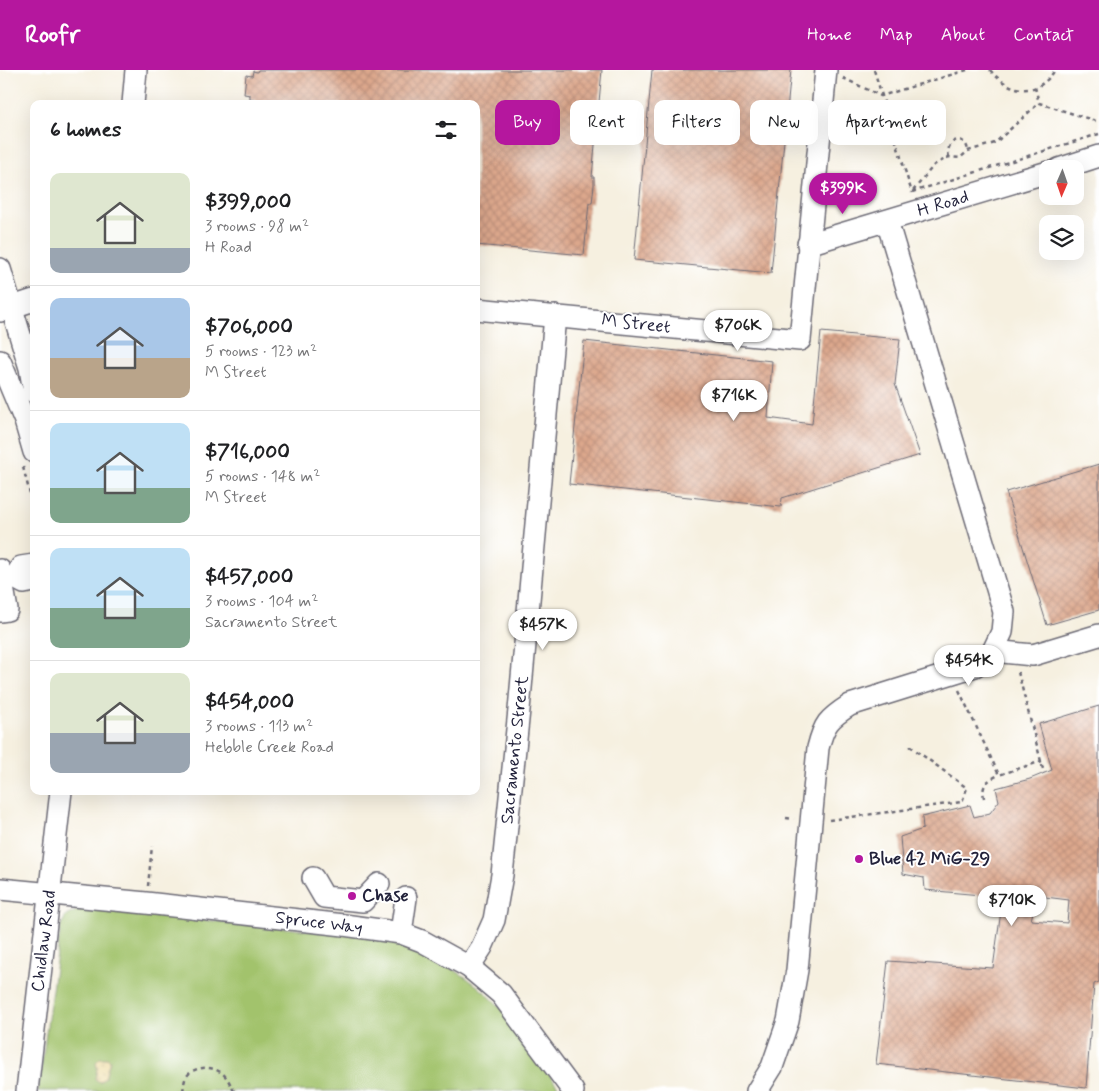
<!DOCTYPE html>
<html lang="en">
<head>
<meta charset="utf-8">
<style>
  :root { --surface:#fff; --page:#f6f6f6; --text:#202124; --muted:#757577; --line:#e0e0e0; --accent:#b5179e }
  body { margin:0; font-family:Mynerve,sans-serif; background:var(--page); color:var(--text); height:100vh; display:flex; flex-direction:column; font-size:19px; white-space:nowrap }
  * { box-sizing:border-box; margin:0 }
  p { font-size:16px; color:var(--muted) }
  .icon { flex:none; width:28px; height:28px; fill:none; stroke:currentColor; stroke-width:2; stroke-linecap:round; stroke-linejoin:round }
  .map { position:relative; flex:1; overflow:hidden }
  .drawer { position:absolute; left:30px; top:30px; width:450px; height:695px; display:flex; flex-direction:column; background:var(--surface); border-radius:10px; box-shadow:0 5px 20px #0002 }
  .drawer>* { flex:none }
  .top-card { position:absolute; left:495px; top:30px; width:475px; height:45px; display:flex; gap:10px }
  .needle { width:32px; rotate:182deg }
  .fabs { position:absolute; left:1039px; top:90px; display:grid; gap:10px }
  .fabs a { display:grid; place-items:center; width:45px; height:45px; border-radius:10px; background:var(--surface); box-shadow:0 5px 20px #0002; font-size:25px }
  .price { position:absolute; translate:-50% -42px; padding:0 11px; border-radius:18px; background:#fff; color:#222; font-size:16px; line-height:32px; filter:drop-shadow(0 1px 2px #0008) }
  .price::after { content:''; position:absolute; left:50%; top:30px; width:15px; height:11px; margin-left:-8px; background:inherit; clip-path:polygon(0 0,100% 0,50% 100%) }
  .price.active { background:var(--accent); color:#fff }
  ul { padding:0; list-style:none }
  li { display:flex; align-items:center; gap:15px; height:125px; padding:0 20px }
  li+li { border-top:1px solid var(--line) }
  li span { display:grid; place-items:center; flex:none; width:140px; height:100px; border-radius:10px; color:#555 }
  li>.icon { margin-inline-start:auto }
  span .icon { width:60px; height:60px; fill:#fffc; stroke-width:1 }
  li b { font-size:21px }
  h2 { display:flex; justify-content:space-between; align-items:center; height:60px; padding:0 20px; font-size:21px }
  .tag { padding:0 18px; border-radius:10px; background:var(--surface); box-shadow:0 5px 20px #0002; font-size:18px; line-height:45px }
  .tag.active { background:var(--accent); color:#fff }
  header { display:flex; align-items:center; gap:30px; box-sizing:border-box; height:70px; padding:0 25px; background:var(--accent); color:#fff }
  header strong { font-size:24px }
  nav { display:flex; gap:28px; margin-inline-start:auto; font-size:18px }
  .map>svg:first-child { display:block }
</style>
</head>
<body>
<header>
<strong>Roofr</strong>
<nav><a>Home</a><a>Map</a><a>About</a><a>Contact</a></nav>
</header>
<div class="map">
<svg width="1099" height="1021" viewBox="0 0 1099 1021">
  <defs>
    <pattern id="sand-dots" width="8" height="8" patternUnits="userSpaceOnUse" patternTransform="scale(1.25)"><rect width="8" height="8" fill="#eeda9e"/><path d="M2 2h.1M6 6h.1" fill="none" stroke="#ccbb89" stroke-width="1.8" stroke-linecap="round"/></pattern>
    <pattern id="building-cross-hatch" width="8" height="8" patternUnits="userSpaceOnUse" patternTransform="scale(1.25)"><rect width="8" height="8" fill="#dca78c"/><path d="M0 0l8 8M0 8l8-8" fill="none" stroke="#bc8f7a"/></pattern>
  </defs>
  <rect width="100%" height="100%" fill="#fff"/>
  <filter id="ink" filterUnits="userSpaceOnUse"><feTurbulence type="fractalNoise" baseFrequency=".02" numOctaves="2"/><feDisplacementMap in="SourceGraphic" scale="10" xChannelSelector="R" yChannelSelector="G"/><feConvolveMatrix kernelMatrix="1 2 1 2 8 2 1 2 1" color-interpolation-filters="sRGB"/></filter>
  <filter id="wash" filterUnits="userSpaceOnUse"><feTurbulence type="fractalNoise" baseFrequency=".0096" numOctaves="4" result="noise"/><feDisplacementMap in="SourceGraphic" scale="20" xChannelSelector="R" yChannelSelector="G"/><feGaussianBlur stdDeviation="1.12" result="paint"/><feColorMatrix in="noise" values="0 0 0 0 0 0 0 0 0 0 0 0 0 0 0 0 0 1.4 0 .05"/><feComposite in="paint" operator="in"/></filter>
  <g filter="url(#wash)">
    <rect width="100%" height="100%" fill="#f6f0e0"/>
    <path fill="#a2c36c" stroke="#627254" d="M 82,838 L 355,865 C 415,875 472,900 510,949 C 528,972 544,997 561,1021 L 38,1021 L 61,855 L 66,846 Z"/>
    <path fill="url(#sand-dots)" stroke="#887e6c" d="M 100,988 L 107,988 L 110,990 L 105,1008 L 100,1012 L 95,1009 L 97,999 L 96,992 Z"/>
    <g id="blocks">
      <g fill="url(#building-cross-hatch)" fill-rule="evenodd">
        <path d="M 258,0 L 602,0 L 592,107 L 594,107 L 594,115 L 592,133 L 589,133 L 584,185 L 476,175 L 476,34 L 254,34 L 255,30 L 250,30 L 250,25 L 244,24 L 246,5 L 252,6 L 253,1 L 257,2 Z"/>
        <path d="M 652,0 L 791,0 L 771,203 L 634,190 Z"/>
        <path d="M 821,262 L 900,269 L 895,314 L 920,385 L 782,428 L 781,437 L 569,414 L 584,271 L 772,291 L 768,348 L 812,354 Z"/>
        <path d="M 1099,394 L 1099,540 L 1047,555 L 1006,422 Z"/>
        <path d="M 1099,636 L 1099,912 L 1094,914 L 1086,1018 L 876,994 L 888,891 L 993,898 L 1003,827 L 925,820 L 924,808 L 903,804 L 900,767 L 923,759 L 922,747 L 970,735 L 974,747 L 990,743 L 999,731 L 996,718 L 1030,709 L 1052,700 L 1039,654 ZM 1037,826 L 1069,830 L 1067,853 L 1031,850 Z"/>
      </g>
    </g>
  </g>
  <g filter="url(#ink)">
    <use href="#blocks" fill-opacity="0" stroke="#6c6a75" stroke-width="1"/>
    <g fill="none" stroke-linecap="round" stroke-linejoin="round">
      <defs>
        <g id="minor">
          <path d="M 133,34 L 136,0"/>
          <path d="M 1059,99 L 1099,86"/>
          <path d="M 808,174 L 1048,102"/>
          <path d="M 0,199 L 30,298 L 34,322"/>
          <path d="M 476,239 L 800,270 L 826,0"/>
          <path d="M 0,241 L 34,230"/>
          <path d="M 0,291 L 25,351 L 34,382"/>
          <path d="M 0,500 L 7,540 L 0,541"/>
          <path d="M 15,508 L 21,497 L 34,495"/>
          <path d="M 2,511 L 15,508 L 24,513 L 34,511"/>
          <path d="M 993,581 L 1033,585 L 1099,565"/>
          <path d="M 313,808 L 324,827 L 363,831 L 379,814"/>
          <path d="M 0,819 L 146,833 L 344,855 L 401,863 L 422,871 L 469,897 L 501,924 L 573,1021"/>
          <path d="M 401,863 L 406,828"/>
          <path d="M 469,897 L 482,877 L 494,850 L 502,805 L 519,640 L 555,246"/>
          <path d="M 27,1021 L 61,721"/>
          <path d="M 757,1021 L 772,997 L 788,951 L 797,900 L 818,678 C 824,654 828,649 850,635 L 975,596 L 993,581 L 1002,562 L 1004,542 L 887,151"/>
        </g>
      </defs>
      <use href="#minor" stroke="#6c6a75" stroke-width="24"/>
      <g stroke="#6c6a75" stroke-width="2.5" stroke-dasharray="4 4" stroke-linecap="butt">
        <path d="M 874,0 L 912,123"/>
        <path d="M 990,0 C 1010,23 1037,28 1055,0"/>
        <path d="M 843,8 L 881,26 L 967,0"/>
        <path d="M 1035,17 L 1039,33 L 1099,52"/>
        <path d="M 949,87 C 944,69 966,63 968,81"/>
        <path d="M 913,121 L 934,95 L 949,87 L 960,88 L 968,81 L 995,73 L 1039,33"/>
        <path d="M 912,122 L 1099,64"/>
        <path d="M 23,397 L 31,428 L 34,457"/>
        <path d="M 1018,602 L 1044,703"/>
        <path d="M 959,620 L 999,705 L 1042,691"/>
        <path d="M 984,728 C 981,714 988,710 999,705"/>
        <path d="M 786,748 L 794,749"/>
        <path d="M 829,750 L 962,732 L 967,718 L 910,676"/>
        <path d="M 148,816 L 152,776"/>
        <path d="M 183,1021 C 184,1016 184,1009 187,1006 C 195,995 214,996 223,1004 C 228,1008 231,1016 234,1021"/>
      </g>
      <use href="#minor" stroke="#fff" stroke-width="21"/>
    </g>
  </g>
  <g fill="#b5179e" stroke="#fff" stroke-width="2">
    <circle cx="859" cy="789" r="5"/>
    <circle cx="352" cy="826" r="5"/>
  </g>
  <g text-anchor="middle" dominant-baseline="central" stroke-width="4" stroke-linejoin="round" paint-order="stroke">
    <g font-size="18" fill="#22223b" stroke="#fff">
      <text transform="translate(943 134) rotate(-17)">H Road</text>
      <text transform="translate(636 254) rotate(6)">M Street</text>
      <text transform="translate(515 680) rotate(-84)">Sacramento Street</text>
      <text transform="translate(319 853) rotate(7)">Spruce Way</text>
      <text transform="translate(44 871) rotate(-83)">Chidlaw Road</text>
    </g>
    <g font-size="18" font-weight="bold" fill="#22223b" stroke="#fff" text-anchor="start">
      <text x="869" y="789">Blue 42 MiG-29</text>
      <text x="362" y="826">Chase</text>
    </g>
  </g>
</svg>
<div class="fabs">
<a><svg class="needle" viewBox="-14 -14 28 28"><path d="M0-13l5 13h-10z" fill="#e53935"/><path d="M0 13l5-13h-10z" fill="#757577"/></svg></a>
<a><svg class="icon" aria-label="layers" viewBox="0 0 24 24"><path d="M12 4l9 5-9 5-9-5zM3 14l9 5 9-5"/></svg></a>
</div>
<b class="price active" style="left:843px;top:145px">$399K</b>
<b class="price" style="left:738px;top:282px">$706K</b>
<b class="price" style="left:734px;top:352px">$716K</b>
<b class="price" style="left:543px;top:581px">$457K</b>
<b class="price" style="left:969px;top:617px">$454K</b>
<b class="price" style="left:1012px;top:857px">$710K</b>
<div class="top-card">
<a class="tag active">Buy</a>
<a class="tag">Rent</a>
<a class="tag">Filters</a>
<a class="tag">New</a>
<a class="tag">Apartment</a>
</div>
<section class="drawer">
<h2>6 homes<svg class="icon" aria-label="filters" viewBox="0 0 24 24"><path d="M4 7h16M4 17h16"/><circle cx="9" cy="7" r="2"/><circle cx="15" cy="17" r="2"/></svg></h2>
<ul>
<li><span style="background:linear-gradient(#dfe7d0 75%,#9aa5b1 0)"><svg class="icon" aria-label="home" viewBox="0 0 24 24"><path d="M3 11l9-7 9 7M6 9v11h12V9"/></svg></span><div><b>$399,000</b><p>3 rooms · 98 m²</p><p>H Road</p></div></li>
<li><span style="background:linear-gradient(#a9c7e8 60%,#b9a48a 0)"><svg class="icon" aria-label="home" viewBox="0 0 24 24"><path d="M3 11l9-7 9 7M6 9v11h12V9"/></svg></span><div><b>$706,000</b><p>5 rooms · 123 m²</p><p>M Street</p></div></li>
<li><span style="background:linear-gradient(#bfe0f5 65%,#7fa58c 0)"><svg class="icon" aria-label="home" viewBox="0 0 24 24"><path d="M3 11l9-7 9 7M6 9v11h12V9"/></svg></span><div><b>$716,000</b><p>5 rooms · 148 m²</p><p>M Street</p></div></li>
<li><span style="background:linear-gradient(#bfe0f5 60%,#7fa58c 0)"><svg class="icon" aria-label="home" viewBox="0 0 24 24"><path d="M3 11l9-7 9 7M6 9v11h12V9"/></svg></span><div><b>$457,000</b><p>3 rooms · 104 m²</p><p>Sacramento Street</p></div></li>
<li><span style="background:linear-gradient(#dfe7d0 60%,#9aa5b1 0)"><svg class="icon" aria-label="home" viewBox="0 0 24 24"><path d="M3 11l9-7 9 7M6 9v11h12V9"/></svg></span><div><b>$454,000</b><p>3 rooms · 113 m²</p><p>Hebble Creek Road</p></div></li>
</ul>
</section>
</div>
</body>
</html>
